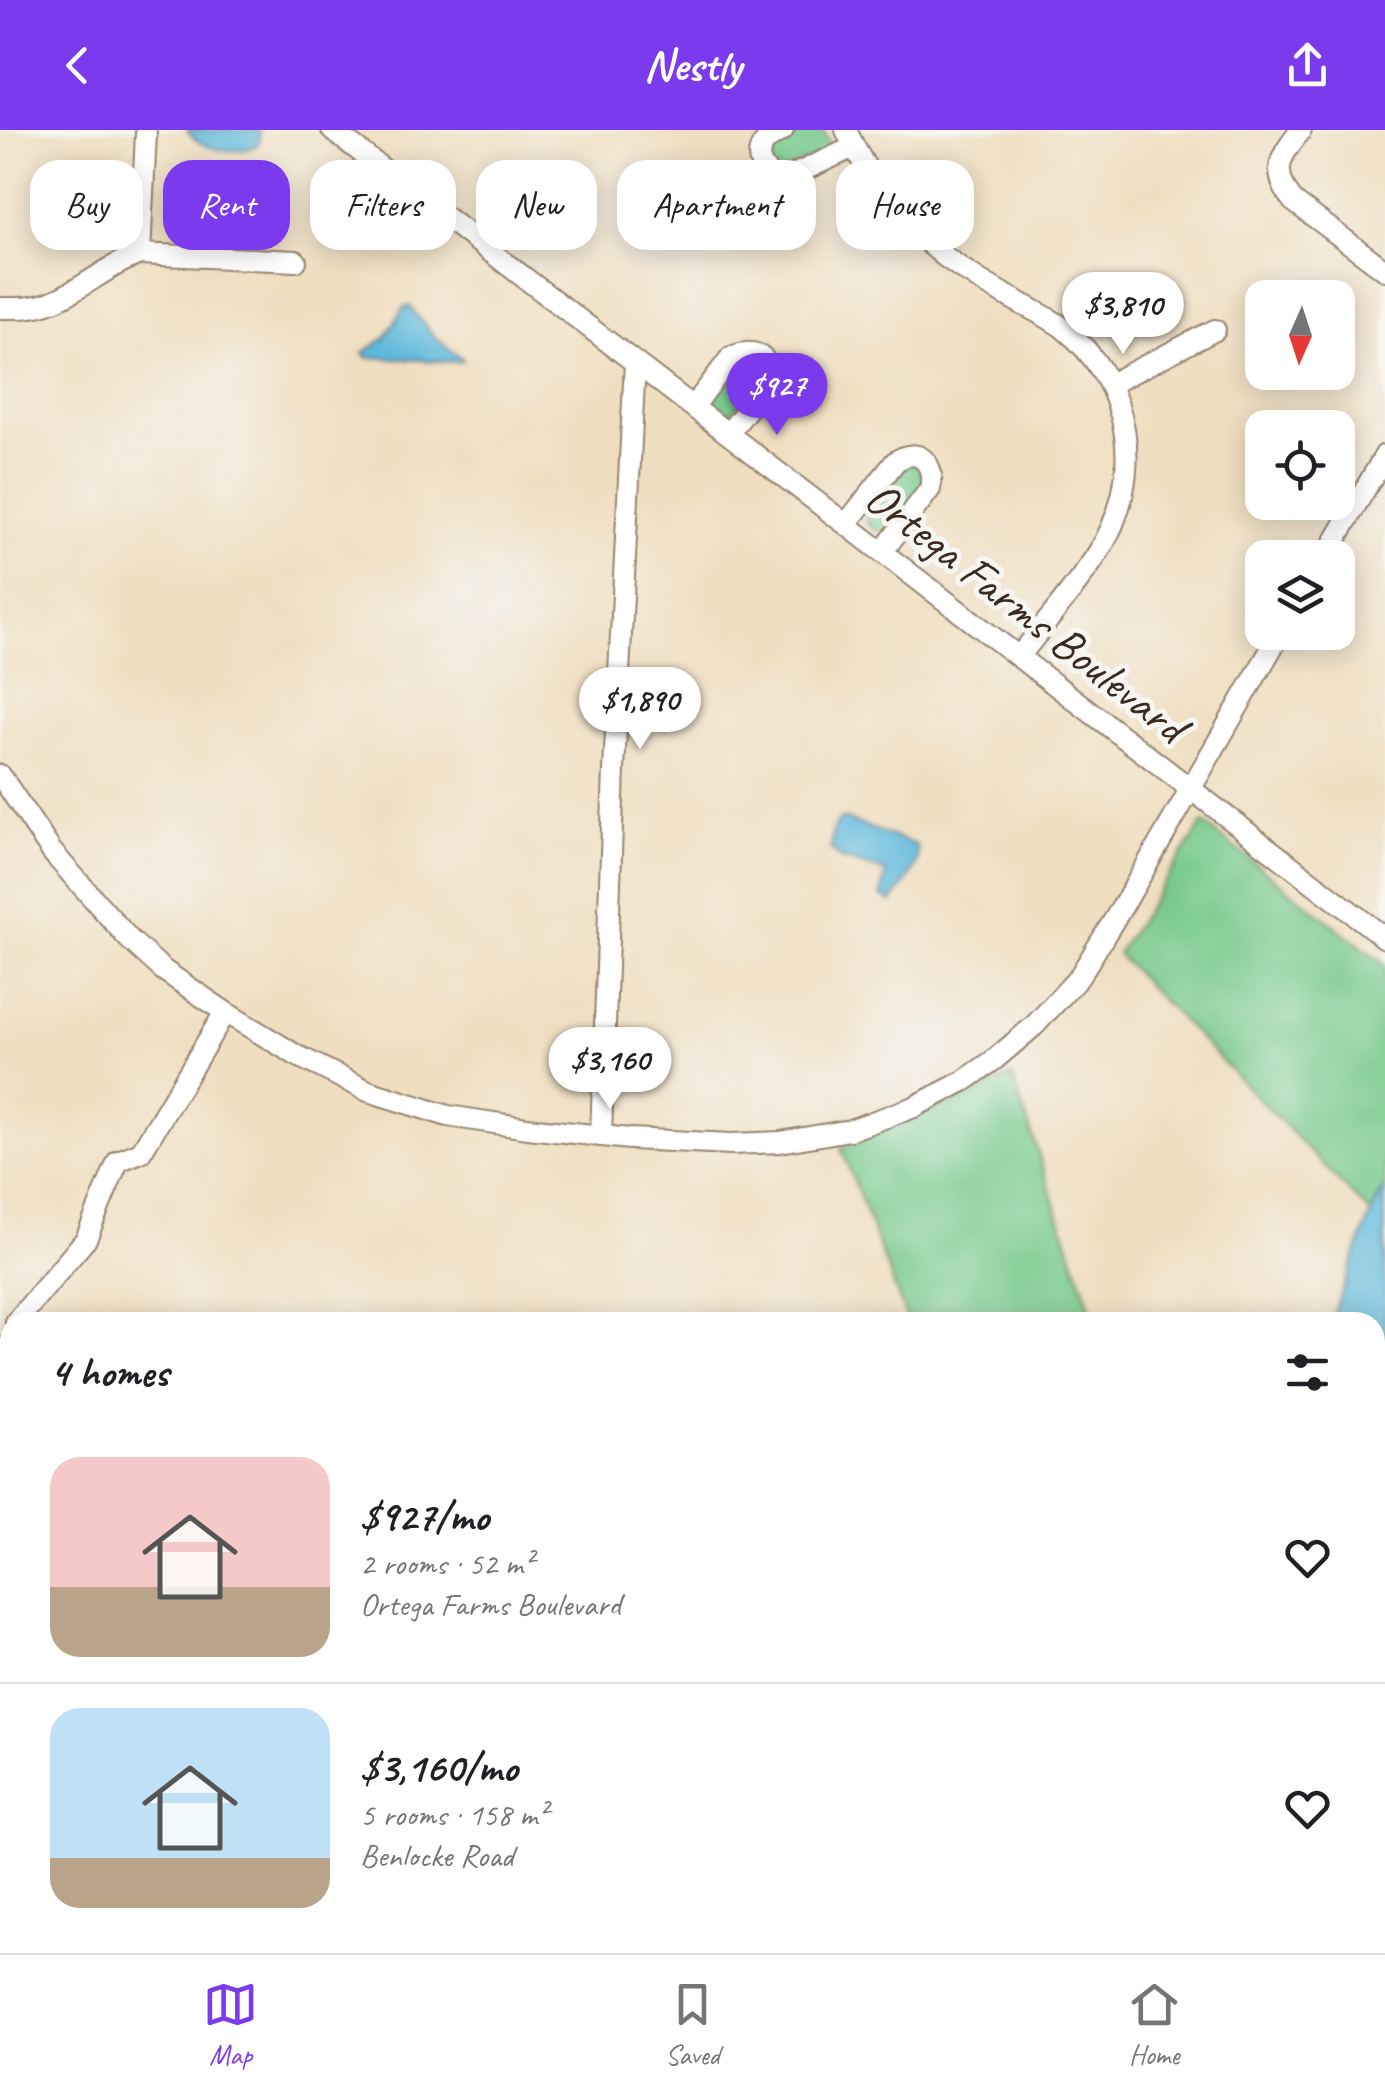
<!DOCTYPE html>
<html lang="en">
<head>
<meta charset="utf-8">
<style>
  :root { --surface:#fff; --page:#f6f6f6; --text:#202124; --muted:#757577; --line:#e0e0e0; --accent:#7c3aed }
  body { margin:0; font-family:Caveat,sans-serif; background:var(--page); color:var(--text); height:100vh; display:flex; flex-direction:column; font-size:38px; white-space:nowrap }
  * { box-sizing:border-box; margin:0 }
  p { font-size:32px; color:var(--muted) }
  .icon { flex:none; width:55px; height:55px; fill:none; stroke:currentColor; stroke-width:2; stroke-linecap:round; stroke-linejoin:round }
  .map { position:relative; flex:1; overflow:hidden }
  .sheet { position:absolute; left:0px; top:1182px; width:1385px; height:642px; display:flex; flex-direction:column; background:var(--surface); border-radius:30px 30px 0 0; box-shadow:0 5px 25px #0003 }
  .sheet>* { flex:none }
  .banner { position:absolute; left:30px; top:30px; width:1325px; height:90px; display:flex; gap:20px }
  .needle { width:65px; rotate:183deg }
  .buttons { position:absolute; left:1245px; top:150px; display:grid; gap:20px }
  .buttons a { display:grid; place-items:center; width:110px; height:110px; border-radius:20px; background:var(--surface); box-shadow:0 5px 25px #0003; font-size:50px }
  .price { position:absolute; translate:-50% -85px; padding:0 22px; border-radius:35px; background:#fff; color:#222; font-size:32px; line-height:65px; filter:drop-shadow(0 2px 5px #0008) }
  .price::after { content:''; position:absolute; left:50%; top:60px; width:30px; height:22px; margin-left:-15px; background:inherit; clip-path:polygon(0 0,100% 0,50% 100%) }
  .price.active { background:var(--accent); color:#fff }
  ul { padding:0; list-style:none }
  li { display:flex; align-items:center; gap:30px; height:250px; padding:0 50px }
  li+li { border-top:2px solid var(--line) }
  li span { display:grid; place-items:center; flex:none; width:280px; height:200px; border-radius:30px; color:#555 }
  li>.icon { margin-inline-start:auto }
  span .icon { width:120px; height:120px; fill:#fffc; stroke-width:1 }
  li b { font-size:42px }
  h2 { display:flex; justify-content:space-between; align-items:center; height:120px; padding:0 50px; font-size:42px }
  .pill { padding:0 35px; border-radius:30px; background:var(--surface); box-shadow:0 5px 25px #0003; font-size:35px; line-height:90px }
  .pill.active { background:var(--accent); color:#fff }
  header { display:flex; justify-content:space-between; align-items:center; height:130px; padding:0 50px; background:var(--accent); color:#fff; font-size:45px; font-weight:700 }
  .tab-bar { display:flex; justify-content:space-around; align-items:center; height:140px; border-top:2px solid var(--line); background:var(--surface); font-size:28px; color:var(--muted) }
  .tab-bar a { display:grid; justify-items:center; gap:5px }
  .tab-bar .active { color:var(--accent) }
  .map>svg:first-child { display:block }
</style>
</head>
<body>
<header><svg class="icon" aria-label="back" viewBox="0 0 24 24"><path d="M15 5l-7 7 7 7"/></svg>Nestly<svg class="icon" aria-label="share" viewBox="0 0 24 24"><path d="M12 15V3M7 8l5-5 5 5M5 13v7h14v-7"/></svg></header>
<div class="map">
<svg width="1385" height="1823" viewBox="0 0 1385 1823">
  <rect width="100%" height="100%" fill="#f6f6f2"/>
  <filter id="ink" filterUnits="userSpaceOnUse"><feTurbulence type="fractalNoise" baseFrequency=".01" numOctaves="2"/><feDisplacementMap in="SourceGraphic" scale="20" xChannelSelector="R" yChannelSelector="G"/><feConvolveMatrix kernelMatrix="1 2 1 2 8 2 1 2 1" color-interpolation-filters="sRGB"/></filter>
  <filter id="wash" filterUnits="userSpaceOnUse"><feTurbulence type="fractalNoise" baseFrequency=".0048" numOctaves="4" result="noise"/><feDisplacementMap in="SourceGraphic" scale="40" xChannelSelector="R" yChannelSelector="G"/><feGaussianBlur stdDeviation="2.25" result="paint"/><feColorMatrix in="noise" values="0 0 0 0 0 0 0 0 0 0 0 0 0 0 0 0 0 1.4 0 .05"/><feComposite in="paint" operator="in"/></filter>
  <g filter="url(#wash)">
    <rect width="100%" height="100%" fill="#f0dec0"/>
    <g fill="#78ca8d" stroke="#5a7a56" stroke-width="2.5">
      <path d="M 804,0 L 823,0 L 830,15 L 826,21 L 787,40 L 774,40 L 766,22 L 770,15 Z"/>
      <path d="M 737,231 L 756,232 L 760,246 C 750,260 725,307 712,268 Z"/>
      <path d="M 907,333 L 921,336 L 924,353 L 890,398 C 880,403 874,401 867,393 L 867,381 Z"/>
      <path d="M 1203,693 L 1385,835 L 1385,1055 L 1371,1084 L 1117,824 Z"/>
      <path d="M 1012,946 L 1095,1192 L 908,1192 L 841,1018 Z"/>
    </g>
    <g fill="#5db8db" stroke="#4c717c" stroke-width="2.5">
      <path d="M 187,0 L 258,0 L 260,2 L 259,13 C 241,28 198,20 187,0 Z"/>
      <path d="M 409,176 L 435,207 L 463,230 L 459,232 L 367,227 L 363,223 L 385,208 L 404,177 Z"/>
      <path d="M 842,688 L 916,715 C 923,735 903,755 892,772 L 881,766 L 886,742 L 842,729 L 831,720 C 831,706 832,697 842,688 Z"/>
      <path d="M 1385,1055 L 1385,1528 L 1375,1538 L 1375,1192 L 1330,1192 L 1371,1084 Z"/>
      <path d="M 0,1394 L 10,1400 L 10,1815 L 541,1815 L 564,1823 L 0,1823 Z"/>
      <path d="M 686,1815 L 1141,1815 L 1142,1823 L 680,1823 Z"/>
    </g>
  </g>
  <g filter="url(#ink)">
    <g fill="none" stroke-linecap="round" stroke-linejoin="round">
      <defs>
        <g id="minor">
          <path d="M 332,0 L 1385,808"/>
          <path d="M 783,0 C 758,12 749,28 774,49 L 791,46 L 854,17"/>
          <path d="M 846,0 C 868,48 902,92 944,126 C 968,144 995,160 1022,174 C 1035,181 1050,188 1062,197 C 1133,253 1146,347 1098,423 C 1075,459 1045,493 1019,527"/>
          <path d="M 1301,0 C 1280,27 1270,41 1293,71 L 1385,140"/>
          <path d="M 140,124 L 146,3"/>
          <path d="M 0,178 C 16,178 32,179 48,173 C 80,162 107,135 140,124 L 296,131"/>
          <path d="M 1110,254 L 1215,200"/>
          <path d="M 694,276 L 731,227 C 740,223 753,220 762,227 C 767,232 769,243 767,250 C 762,263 738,290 729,303"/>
          <path d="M 847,393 L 895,332 C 918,315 936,333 930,359 L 883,421"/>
          <path d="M 1325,428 L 1385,325"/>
          <path d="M 0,645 L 52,722 L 129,809 L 163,840 L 225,882 L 296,925 L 368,961 L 448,986 L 527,998 L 630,1009 L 731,1014 L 780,1012 L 850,1000 L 914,977 L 964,951 L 994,930 L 1035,895 L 1079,847 L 1130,764 L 1281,502"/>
          <path d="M 601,1006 L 614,640 L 635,233"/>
          <path d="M 16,1192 L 86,1109 L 118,1031 L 141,1022 L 225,882"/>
          <path d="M 7,1225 L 10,1214"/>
          <path d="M 1289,1815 L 1296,1823"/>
        </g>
      </defs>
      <use href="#minor" stroke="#96846f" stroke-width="24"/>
      <use href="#minor" stroke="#fff" stroke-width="20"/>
    </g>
  </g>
  <g text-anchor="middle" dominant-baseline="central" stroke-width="10" stroke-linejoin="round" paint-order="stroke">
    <g font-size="48" fill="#3b2a1e" stroke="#f6f6f2">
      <text transform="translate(1026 481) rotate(38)">Ortega Farms Boulevard</text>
    </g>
  </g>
</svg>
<div class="buttons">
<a><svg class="needle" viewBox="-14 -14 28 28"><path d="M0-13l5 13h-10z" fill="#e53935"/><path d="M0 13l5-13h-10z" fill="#757577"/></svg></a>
<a><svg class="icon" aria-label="locate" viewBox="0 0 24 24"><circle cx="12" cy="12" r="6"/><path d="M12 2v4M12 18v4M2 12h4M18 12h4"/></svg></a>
<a><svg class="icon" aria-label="layers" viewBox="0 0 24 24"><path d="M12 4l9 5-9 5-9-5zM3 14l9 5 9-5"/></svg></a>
</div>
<b class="price" style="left:1123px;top:227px">$3,810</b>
<b class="price active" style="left:777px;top:308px">$927</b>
<b class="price" style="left:640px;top:622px">$1,890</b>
<b class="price" style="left:610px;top:982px">$3,160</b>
<div class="banner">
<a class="pill">Buy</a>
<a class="pill active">Rent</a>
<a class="pill">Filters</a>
<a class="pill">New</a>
<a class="pill">Apartment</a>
<a class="pill">House</a>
</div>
<section class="sheet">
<h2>4 homes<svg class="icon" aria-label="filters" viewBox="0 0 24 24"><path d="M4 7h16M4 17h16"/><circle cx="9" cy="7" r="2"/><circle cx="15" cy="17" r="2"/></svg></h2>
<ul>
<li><span style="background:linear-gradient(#f6c9c9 65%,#b9a48a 0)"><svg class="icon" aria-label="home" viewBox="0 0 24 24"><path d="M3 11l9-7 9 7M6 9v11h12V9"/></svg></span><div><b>$927/mo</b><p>2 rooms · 52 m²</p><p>Ortega Farms Boulevard</p></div><svg class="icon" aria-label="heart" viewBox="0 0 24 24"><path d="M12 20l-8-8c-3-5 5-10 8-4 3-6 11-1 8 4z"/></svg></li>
<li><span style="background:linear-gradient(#bfe0f5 75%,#b9a48a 0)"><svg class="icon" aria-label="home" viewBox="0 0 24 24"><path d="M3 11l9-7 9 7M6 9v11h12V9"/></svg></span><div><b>$3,160/mo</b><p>5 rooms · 158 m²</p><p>Benlocke Road</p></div><svg class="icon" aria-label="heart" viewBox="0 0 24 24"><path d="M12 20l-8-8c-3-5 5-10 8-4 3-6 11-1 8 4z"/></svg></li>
</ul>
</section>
</div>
<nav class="tab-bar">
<a class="active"><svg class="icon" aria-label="map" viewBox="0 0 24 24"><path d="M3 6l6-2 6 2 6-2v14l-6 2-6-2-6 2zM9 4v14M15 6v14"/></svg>Map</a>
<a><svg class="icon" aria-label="saved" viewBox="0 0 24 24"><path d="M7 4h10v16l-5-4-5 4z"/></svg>Saved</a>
<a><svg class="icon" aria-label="home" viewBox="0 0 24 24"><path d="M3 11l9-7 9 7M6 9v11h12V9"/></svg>Home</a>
</nav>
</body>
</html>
